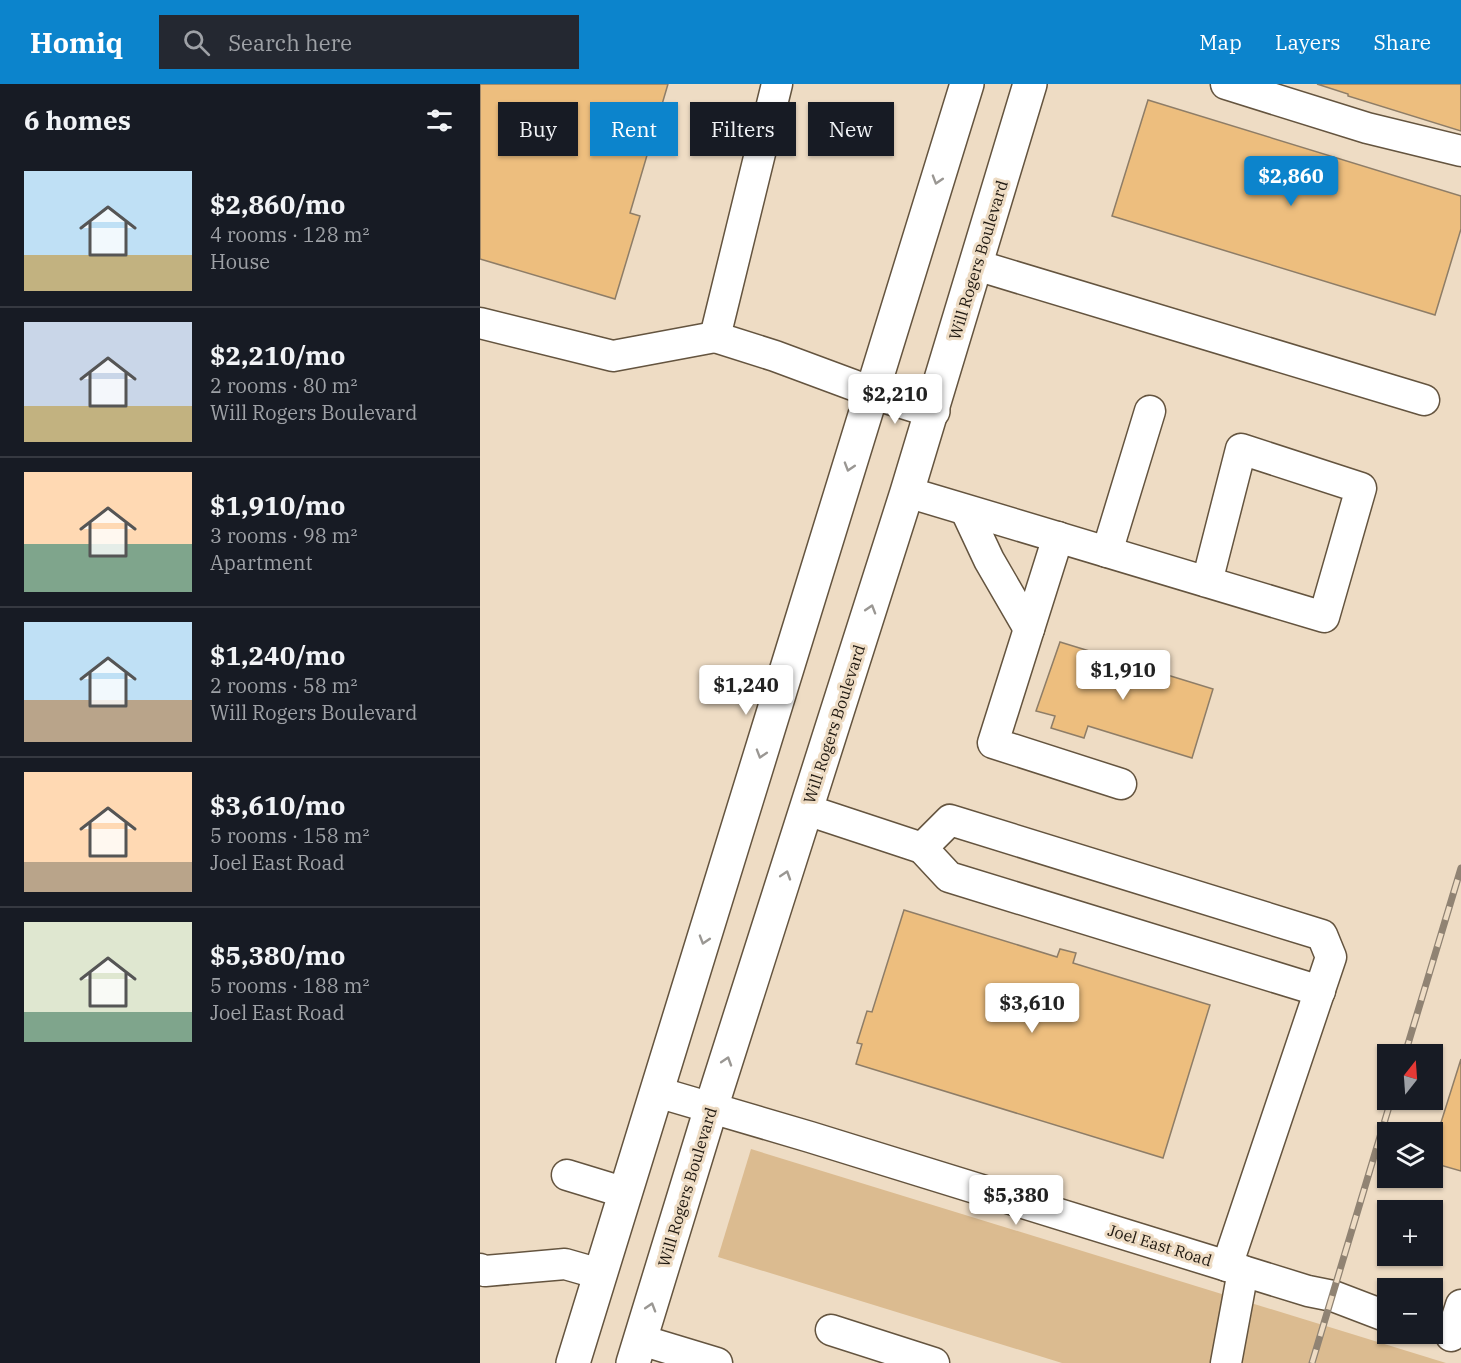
<!DOCTYPE html>
<html lang="en">
<head>
<meta charset="utf-8">
<style>
  :root { --surface:#171b24; --page:#242831; --text:#f1f3f6; --muted:#9ea1a6; --line:#363941; --accent:#0c84cc }
  body { margin:0; font-family:"IBM Plex Serif",serif; background:var(--page); color:var(--text); height:100vh; display:flex; flex-direction:column; font-size:22px; white-space:nowrap }
  * { box-sizing:border-box; margin:0 }
  p { font-size:20px; color:var(--muted) }
  .icon { flex:none; width:33px; height:33px; fill:none; stroke:currentColor; stroke-width:2; stroke-linecap:round; stroke-linejoin:round }
  .map { position:relative; flex:1; overflow:hidden }
  .sheet { display:flex; flex-direction:column; background:var(--surface); width:480px }
  .sheet>* { flex:none }
  .top-card { position:absolute; left:18px; top:18px; width:570px; height:54px; display:flex; gap:12px }
  .needle { width:39px; rotate:17deg }
  .buttons { position:absolute; left:897px; top:960px; display:grid; gap:12px }
  .buttons a { display:grid; place-items:center; width:66px; height:66px; border-radius:0px; background:var(--surface); box-shadow:0 2px 4px #0004; font-size:30px }
  .price { position:absolute; translate:-50% -51px; padding:0 14px; border-radius:6px; background:#fff; color:#222; font-size:20px; line-height:39px; filter:drop-shadow(0 2px 3px #0008) }
  .price::after { content:''; position:absolute; left:50%; top:36px; width:18px; height:14px; margin-left:-9px; background:inherit; clip-path:polygon(0 0,100% 0,50% 100%) }
  .price.selected { background:var(--accent); color:#fff }
  ul { padding:0; list-style:none }
  li { display:flex; align-items:center; gap:18px; height:150px; padding:0 24px }
  li+li { border-top:2px solid var(--line) }
  li span { display:grid; place-items:center; flex:none; width:168px; height:120px; border-radius:0px; color:#555 }
  li>.icon { margin-inline-start:auto }
  span .icon { width:72px; height:72px; fill:#fffc; stroke-width:1 }
  li b { font-size:26px }
  h2 { display:flex; justify-content:space-between; align-items:center; height:72px; padding:0 24px; font-size:26px }
  .pill { padding:0 21px; border-radius:0px; background:var(--surface); box-shadow:0 2px 4px #0004; font-size:21px; line-height:54px }
  .pill.selected { background:var(--accent); color:#fff }
  header { display:flex; align-items:center; gap:36px; box-sizing:border-box; height:84px; padding:0 30px; background:var(--accent); color:#fff }
  header strong { font-size:28px }
  nav { display:flex; gap:33px; margin-inline-start:auto; font-size:21px }
  .search { width:420px; height:54px; background:var(--page); display:flex; align-items:center; gap:15px; box-sizing:border-box; padding:0 21px; border-radius:0px; color:var(--muted); font-size:22px }
  main { display:flex; flex:1; min-height:0 }
  .map>svg:first-child { display:block }
</style>
</head>
<body>
<header>
<strong>Homiq</strong>
<div class="search"><svg class="icon" aria-label="search" viewBox="0 0 24 24"><circle cx="10" cy="10" r="6"/><path d="M15 15l6 6"/></svg>Search here</div>
<nav><a>Map</a><a>Layers</a><a>Share</a></nav>
</header>
<main>
<section class="sheet">
<h2>6 homes<svg class="icon" aria-label="filters" viewBox="0 0 24 24"><path d="M4 7h16M4 17h16"/><circle cx="9" cy="7" r="2"/><circle cx="15" cy="17" r="2"/></svg></h2>
<ul>
<li><span style="background:linear-gradient(#bfe0f5 70%,#c2b280 0)"><svg class="icon" aria-label="home" viewBox="0 0 24 24"><path d="M3 11l9-7 9 7M6 9v11h12V9"/></svg></span><div><b>$2,860/mo</b><p>4 rooms · 128 m²</p><p>House</p></div></li>
<li><span style="background:linear-gradient(#c9d6e8 70%,#c2b280 0)"><svg class="icon" aria-label="home" viewBox="0 0 24 24"><path d="M3 11l9-7 9 7M6 9v11h12V9"/></svg></span><div><b>$2,210/mo</b><p>2 rooms · 80 m²</p><p>Will Rogers Boulevard</p></div></li>
<li><span style="background:linear-gradient(#ffd9b3 60%,#7fa58c 0)"><svg class="icon" aria-label="home" viewBox="0 0 24 24"><path d="M3 11l9-7 9 7M6 9v11h12V9"/></svg></span><div><b>$1,910/mo</b><p>3 rooms · 98 m²</p><p>Apartment</p></div></li>
<li><span style="background:linear-gradient(#bfe0f5 65%,#b9a48a 0)"><svg class="icon" aria-label="home" viewBox="0 0 24 24"><path d="M3 11l9-7 9 7M6 9v11h12V9"/></svg></span><div><b>$1,240/mo</b><p>2 rooms · 58 m²</p><p>Will Rogers Boulevard</p></div></li>
<li><span style="background:linear-gradient(#ffd9b3 75%,#b9a48a 0)"><svg class="icon" aria-label="home" viewBox="0 0 24 24"><path d="M3 11l9-7 9 7M6 9v11h12V9"/></svg></span><div><b>$3,610/mo</b><p>5 rooms · 158 m²</p><p>Joel East Road</p></div></li>
<li><span style="background:linear-gradient(#dfe7d0 75%,#7fa58c 0)"><svg class="icon" aria-label="home" viewBox="0 0 24 24"><path d="M3 11l9-7 9 7M6 9v11h12V9"/></svg></span><div><b>$5,380/mo</b><p>5 rooms · 188 m²</p><p>Joel East Road</p></div></li>
</ul>
</section>
<div class="map">
<svg width="981" height="1279" viewBox="0 0 981 1279">
  <rect width="100%" height="100%" fill="#eedcc4"/>
  <path fill="#dbbb90" d="M 271,1065 L 966,1279 L 582,1279 L 238,1173 Z"/>
  <g fill="#edbe7e" stroke="#8e7d67" stroke-width="1.5">
    <path d="M 0,0 L 188,0 L 150,129 L 160,132 L 135,215 L 0,175 Z"/>
    <path d="M 837,0 L 981,0 L 981,47 L 868,12 L 868,10 Z"/>
    <path d="M 668,16 L 981,112 L 981,145 L 955,231 L 632,132 Z"/>
    <path d="M 580,558 L 733,605 L 712,674 L 608,642 L 604,654 L 571,644 L 575,632 L 556,627 Z"/>
    <path d="M 424,826 L 577,873 L 580,865 L 596,869 L 593,879 L 730,921 L 683,1074 L 376,980 L 382,960 L 377,959 L 387,927 L 392,928 Z"/>
    <path d="M 981,975 L 981,1087 L 953,1079 L 954,1075 L 952,1075 L 952,1067 Z"/>
  </g>
  <g fill="none" stroke-linecap="round" stroke-linejoin="round">
    <defs>
      <g id="minor">
        <path d="M 297,0 L 235,253 L 295,272 L 392,308"/>
        <path d="M 746,0 L 887,44 L 981,67"/>
        <path d="M 496,181 L 944,316"/>
        <path d="M 0,239 L 133,272 L 235,253"/>
        <path d="M 427,408 L 844,533 L 881,404 L 761,365 L 727,498"/>
        <path d="M 486,427 L 509,476 L 549,545"/>
        <path d="M 578,453 L 513,659 L 641,700"/>
        <path d="M 627,468 L 670,327"/>
        <path d="M 327,726 L 442,764 L 470,736 L 842,851 L 851,873 L 747,1182"/>
        <path d="M 442,764 L 469,793 L 840,907"/>
        <path d="M 177,1008 L 330,1053 L 828,1207 L 853,1212 L 908,1233"/>
        <path d="M 87,1091 L 146,1109"/>
        <path d="M 0,1185 L 5,1187 L 85,1180 L 120,1190"/>
        <path d="M 351,1246 L 454,1279"/>
        <path d="M 971,1252 L 981,1221"/>
        <path d="M 161,1256 L 237,1279"/>
        <path d="M 746,1279 L 763,1187"/>
      </g>
      <g id="major">
        <path d="M 392,308 L 453,327"/>
        <path d="M 93,1279 L 487,0"/>
        <path d="M 153,1279 L 231,1024 L 427,408 L 550,0"/>
      </g>
    </defs>
    <use href="#minor" stroke="#64543f" stroke-width="33"/>
    <use href="#major" stroke="#64543f" stroke-width="36"/>
    <use href="#minor" stroke="#fff" stroke-width="30"/>
    <use href="#major" stroke="#fff" stroke-width="33"/>
    <defs>
      <g id="rail">
        <path d="M 925,970 L 981,784"/>
        <path d="M 832,1279 L 911,1016"/>
      </g>
    </defs>
    <use href="#rail" stroke="#908373" stroke-width="7"/>
    <use href="#rail" stroke="#eedcc4" stroke-width="4.5" stroke-dasharray="14" stroke-linecap="butt"/>
  </g>
  <defs><path id="oneway-chevron" d="M-2-3.5L2.5 0L-2 3.5" fill="none" stroke-width="1.6" stroke-linecap="round" stroke-linejoin="round" transform="scale(1.5)"/></defs>
  <g stroke="#9a9793">
    <use href="#oneway-chevron" transform="translate(457 96) rotate(107)"/>
    <use href="#oneway-chevron" transform="translate(369 383) rotate(107)"/>
    <use href="#oneway-chevron" transform="translate(391 525) rotate(-73)"/>
    <use href="#oneway-chevron" transform="translate(281 670) rotate(107)"/>
    <use href="#oneway-chevron" transform="translate(306 791) rotate(-72)"/>
    <use href="#oneway-chevron" transform="translate(224 856) rotate(107)"/>
    <use href="#oneway-chevron" transform="translate(247 977) rotate(-72)"/>
    <use href="#oneway-chevron" transform="translate(171 1223) rotate(-73)"/>
  </g>
  <g text-anchor="middle" dominant-baseline="central" stroke-width="6" stroke-linejoin="round" paint-order="stroke">
    <g font-size="16" fill="#1f1810" stroke="#eedcc4">
      <text transform="translate(498 176) rotate(-73)">Will Rogers Boulevard</text>
      <text transform="translate(354 640) rotate(-72)">Will Rogers Boulevard</text>
      <text transform="translate(207 1103) rotate(-73)">Will Rogers Boulevard</text>
      <text transform="translate(680 1161) rotate(17)">Joel East Road</text>
    </g>
  </g>
</svg>
<div class="buttons">
<a><svg class="needle" viewBox="-14 -14 28 28"><path d="M0-13l5 13h-10z" fill="#e53935"/><path d="M0 13l5-13h-10z" fill="#9ea1a6"/></svg></a>
<a><svg class="icon" aria-label="layers" viewBox="0 0 24 24"><path d="M12 4l9 5-9 5-9-5zM3 14l9 5 9-5"/></svg></a>
<a>+</a>
<a>−</a>
</div>
<b class="price selected" style="left:811px;top:123px">$2,860</b>
<b class="price" style="left:415px;top:341px">$2,210</b>
<b class="price" style="left:643px;top:617px">$1,910</b>
<b class="price" style="left:266px;top:632px">$1,240</b>
<b class="price" style="left:552px;top:950px">$3,610</b>
<b class="price" style="left:536px;top:1142px">$5,380</b>
<div class="top-card">
<a class="pill">Buy</a>
<a class="pill selected">Rent</a>
<a class="pill">Filters</a>
<a class="pill">New</a>
</div>
</div>
</main>
</body>
</html>
